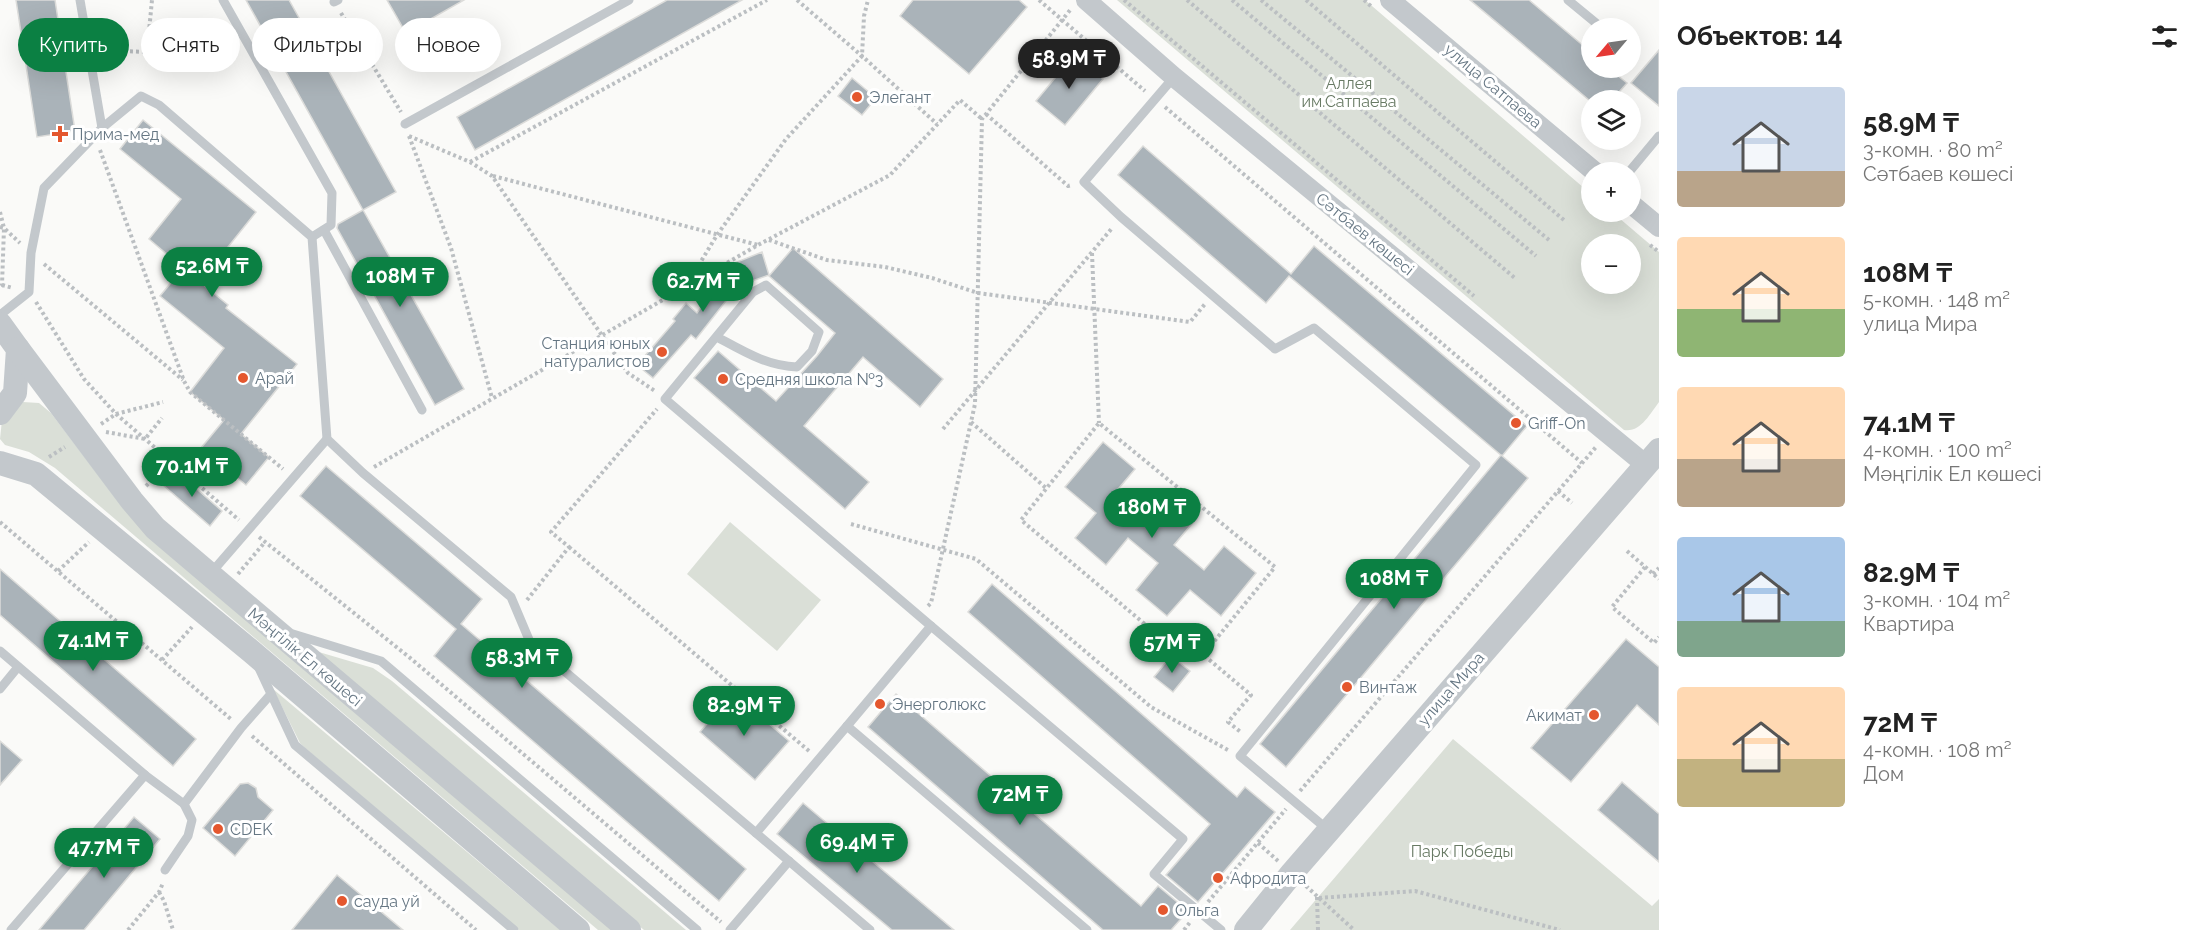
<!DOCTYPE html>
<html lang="ru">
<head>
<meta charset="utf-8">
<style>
  :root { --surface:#fff; --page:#f2f2f2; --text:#222; --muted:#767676; --accent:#0b8043 }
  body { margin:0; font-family:Raleway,sans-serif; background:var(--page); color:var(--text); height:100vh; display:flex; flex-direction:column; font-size:22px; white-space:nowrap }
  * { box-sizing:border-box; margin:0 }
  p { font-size:20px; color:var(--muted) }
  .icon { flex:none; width:33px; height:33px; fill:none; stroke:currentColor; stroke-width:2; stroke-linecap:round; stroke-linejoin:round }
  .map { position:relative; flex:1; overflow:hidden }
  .details { display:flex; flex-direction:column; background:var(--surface); width:540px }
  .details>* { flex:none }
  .banner { position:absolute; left:18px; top:18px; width:570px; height:54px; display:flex; gap:12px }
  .needle { width:39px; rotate:241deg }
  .controls { position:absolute; left:1581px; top:18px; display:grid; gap:12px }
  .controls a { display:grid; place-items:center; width:60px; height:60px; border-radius:50%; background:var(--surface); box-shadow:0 6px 24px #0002; font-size:30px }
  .price { position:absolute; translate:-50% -51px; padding:0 14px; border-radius:21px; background:var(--accent); color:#fff; font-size:20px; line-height:39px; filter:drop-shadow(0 2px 3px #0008) }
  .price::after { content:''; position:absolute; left:50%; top:36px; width:18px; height:14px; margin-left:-9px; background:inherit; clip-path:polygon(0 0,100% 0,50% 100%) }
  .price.selected { background:#222; color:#fff }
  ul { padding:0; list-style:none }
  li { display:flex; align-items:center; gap:18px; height:150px; padding:0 18px }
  li span { display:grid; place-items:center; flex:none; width:168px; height:120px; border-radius:6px; color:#555 }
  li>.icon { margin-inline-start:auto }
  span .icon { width:72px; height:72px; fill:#fffc; stroke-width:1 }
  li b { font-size:26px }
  h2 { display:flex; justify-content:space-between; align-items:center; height:72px; padding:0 18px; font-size:26px }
  .pill { padding:0 21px; border-radius:27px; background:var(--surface); box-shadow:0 6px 24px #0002; font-size:21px; line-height:54px }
  .pill.selected { background:var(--accent); color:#fff }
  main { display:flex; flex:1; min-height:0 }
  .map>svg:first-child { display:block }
</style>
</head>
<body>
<main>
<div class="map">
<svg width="1659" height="930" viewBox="0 0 1659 930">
  <rect width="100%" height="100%" fill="#fafaf8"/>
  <g fill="#dadfd7" fill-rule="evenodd">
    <path d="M 1117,0 L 1365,0 L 1591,194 L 1592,212 L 1612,212 L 1659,252 L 1659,402 C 1650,414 1640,433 1624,430 ZM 1630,244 L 1630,284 L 1592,284 L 1592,244 Z"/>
    <path d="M 23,402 L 39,403 L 51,413 L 121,505 L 615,930 L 598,930 L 55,468 L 29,452 L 5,445 L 0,439 L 2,420 Z"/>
    <path d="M 730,522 L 821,600 L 777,651 L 687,574 Z"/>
    <path d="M 312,650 L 373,668 L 392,681 L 686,930 L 644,930 Z"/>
    <path d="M 273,689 L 560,930 L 519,930 L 305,748 L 300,743 Z"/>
    <path d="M 1453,739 L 1652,906 L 1659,899 L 1659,930 L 1290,930 Z"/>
  </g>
  <g fill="#aab3b9" stroke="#dcdcda" stroke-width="1.5">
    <path d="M 16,0 L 55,0 L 75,131 L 37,137 Z"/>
    <path d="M 246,0 L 289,0 L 396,192 L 363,210 Z"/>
    <path d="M 387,0 L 464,0 L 406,33 Z"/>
    <path d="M 667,0 L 742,0 L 475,150 L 457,117 Z"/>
    <path d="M 913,0 L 1019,0 L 1027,7 L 969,74 L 900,16 Z"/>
    <path d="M 1470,0 L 1529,0 L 1592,53 L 1592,68 L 1608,68 L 1627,83 L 1612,100 L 1589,100 Z"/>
    <path d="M 1659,50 L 1659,106 L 1631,83 Z"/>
    <path d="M 1074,55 L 1103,79 L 1065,125 L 1036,101 Z"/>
    <path d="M 852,78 L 876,98 L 862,115 L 838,96 Z"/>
    <path d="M 143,120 L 256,212 L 200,282 L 228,305 L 226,308 L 297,364 L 241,434 L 269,457 L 246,485 L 201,448 L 224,420 L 190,392 L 224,348 L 160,296 L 183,268 L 149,239 L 181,199 L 120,149 Z"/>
    <path d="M 1143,146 L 1291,274 L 1314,246 L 1527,426 L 1502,456 L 1289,276 L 1266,303 L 1118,175 Z"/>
    <path d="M 363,210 L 464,389 L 435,405 L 337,228 L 338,224 Z"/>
    <path d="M 793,248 L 943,379 L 920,407 L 863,357 L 804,426 L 869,482 L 845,509 L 694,378 L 718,351 L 776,401 L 817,356 L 835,333 L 769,276 Z"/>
    <path d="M 762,252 L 769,275 L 749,282 L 740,297 L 733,292 L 696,339 L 691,335 L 653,378 L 637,365 L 675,321 L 673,319 L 686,303 L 697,313 L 732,264 Z"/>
    <path d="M 1103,442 L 1135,469 L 1114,494 L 1143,518 L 1164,492 L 1196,519 L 1174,545 L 1204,570 L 1224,546 L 1256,573 L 1221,616 L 1190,590 L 1167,616 L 1136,590 L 1158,563 L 1128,538 L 1106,565 L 1075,538 L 1096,513 L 1065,487 Z"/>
    <path d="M 1501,455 L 1528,478 L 1286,767 L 1260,744 Z"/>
    <path d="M 326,466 L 482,599 L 461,624 L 746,869 L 719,901 L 434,656 L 456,629 L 300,496 Z"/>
    <path d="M 175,470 L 222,511 L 210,526 L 163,485 Z"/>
    <path d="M 0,569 L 196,739 L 173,766 L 0,615 Z"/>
    <path d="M 992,584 L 1237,797 L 1245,787 L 1275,812 L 1198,902 L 1166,875 L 1210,824 L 968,612 Z"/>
    <path d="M 1626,639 L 1659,667 L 1659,725 L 1637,705 L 1571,782 L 1531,748 Z"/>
    <path d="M 1171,656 L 1190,671 L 1173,692 L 1154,677 Z"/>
    <path d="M 733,693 L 789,741 L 755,780 L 700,732 Z"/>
    <path d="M 896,694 L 1141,906 L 1158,886 L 1188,911 L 1171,930 L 1103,930 L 868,727 Z"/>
    <path d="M 0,741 L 22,760 L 0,785 Z"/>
    <path d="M 1622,782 L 1659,814 L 1659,862 L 1598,810 Z"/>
    <path d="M 248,783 L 256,788 L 258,797 L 273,810 L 235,856 L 203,828 L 240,784 Z"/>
    <path d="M 803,803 L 954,930 L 892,930 L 777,834 Z"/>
    <path d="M 134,817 L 160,839 L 84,930 L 39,930 Z"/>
    <path d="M 337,875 L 403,930 L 292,930 Z"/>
  </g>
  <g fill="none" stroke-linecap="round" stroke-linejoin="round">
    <g stroke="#bbbfc2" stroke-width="4" stroke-dasharray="3 3" stroke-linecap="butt">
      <path d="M 797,0 L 862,56 L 937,124"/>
      <path d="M 1039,0 L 1145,91"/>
      <path d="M 1124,0 L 1474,296"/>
      <path d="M 1187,0 L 1516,279"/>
      <path d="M 1232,0 L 1536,256"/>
      <path d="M 1261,0 L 1549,240"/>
      <path d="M 1306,0 L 1565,221"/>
      <path d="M 1364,0 L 1372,7"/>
      <path d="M 341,13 L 401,112"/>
      <path d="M 100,50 L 147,52 L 152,0"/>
      <path d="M 1165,107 L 1582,463"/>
      <path d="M 986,114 L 1068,186 L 1072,185"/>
      <path d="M 409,136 L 470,162 L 492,176 L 628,373 L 655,391"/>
      <path d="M 409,136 L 451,248 L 492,398"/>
      <path d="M 100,150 L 184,381 L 190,392 L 283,469"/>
      <path d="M 470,162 L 767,0"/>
      <path d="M 493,176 L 758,245"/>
      <path d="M 1583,188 L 1592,195"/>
      <path d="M 0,212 L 4,228 L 2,285 L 0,287"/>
      <path d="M 0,227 L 4,228 L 20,243"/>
      <path d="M 769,240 L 827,260 L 885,267 L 932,278 L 978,293 L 1190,322 L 1205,304"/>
      <path d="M 1650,245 L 1659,252"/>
      <path d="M 1092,253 L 1099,423"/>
      <path d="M 44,264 L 183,380"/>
      <path d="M 2,285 L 13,288"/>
      <path d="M 686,286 L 717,235 L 786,139 L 862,56 L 864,16 L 868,0"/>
      <path d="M 36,302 L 84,379 L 116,414 L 239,520"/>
      <path d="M 971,422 L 1046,488"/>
      <path d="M 101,424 L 116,414 L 163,402"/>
      <path d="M 943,429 L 1113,227"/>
      <path d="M 106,432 L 145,439 L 162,418"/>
      <path d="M 49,457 L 65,447"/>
      <path d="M 374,467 L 758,245 L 890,175 L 960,100 L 982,119"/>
      <path d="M 146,486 L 170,461"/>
      <path d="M 1558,491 L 1572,503"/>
      <path d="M 0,522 L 232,720"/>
      <path d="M 851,524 L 976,559 L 1151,707 L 1228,750"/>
      <path d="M 259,537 L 409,657 L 721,922"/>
      <path d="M 569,547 L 809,751"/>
      <path d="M 1627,551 L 1659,579"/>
      <path d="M 1645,567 L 1612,607 L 1654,643 L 1659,637"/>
      <path d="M 58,571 L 89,542"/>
      <path d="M 238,574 L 265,542"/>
      <path d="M 1653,574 L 1659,568"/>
      <path d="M 527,600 L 569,547 L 551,532 L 657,409"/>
      <path d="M 928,606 L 931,603 L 975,404 L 982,119 L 1071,9"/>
      <path d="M 1203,655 L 1275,567 L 1099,423 L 1021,520 L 1165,641 L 1174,630 L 1251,695 L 1228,722 L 1242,733"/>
      <path d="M 162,660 L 192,627"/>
      <path d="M 252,736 L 476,930"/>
      <path d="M 1300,791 L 1596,447"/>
      <path d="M 1258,843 L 1278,861"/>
      <path d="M 1306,886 L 1354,930"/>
      <path d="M 159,892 L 164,901 L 173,930"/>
      <path d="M 1317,897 L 1318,930"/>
      <path d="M 1319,898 L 1415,891 L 1560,930"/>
      <path d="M 1208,902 L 1286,809"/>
      <path d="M 128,930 L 159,892 L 163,883"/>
      <path d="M 1184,930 L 1191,921"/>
    </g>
    <g stroke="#c3c8cc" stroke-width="9">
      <path d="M 80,0 L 102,128"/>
      <path d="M 223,0 L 332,193 L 331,225 L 312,237"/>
      <path d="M 1568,0 L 1602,28"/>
      <path d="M 334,2 L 338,0"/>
      <path d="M 1174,77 L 1084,182 L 1121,217 L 1275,349 L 1314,328 L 1476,465 L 1240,756 L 1327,829"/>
      <path d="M 405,124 L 629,0"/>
      <path d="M 1629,172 L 1659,136"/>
      <path d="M 324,230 L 422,410"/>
      <path d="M 0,315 L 29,292 L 31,253 L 44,188 L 102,128 L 141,96 L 159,105 L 312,237 L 327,439 L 363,473 L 511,597 L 530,642 L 756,833 L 847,726"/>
      <path d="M 717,337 C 743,351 767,366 797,367 L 812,351 L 819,332 L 766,285 L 753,292 L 665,399 L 931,626"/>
      <path d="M 211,573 L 327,439"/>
      <path d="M 293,634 L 381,661 L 697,930"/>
      <path d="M 0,651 L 145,775"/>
      <path d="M 259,668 L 295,745 L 514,930"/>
      <path d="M 0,689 L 18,667"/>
      <path d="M 756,833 L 870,930"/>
      <path d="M 165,870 L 188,836 L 192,820 L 184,804"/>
      <path d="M 11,930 L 145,775 L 184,804 L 241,728 L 271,694"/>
      <path d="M 730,930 L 789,861"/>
      <path d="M 1087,930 L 847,726 L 931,626 L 1183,839 L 1154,874 L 1221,930"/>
    </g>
    <g stroke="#c3c8cc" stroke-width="20">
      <path d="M 1086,0 L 1174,77 L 1646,465"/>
      <path d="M 1390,0 L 1595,172"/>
      <path d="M 1630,203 L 1659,227"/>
    </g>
    <g stroke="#c3c8cc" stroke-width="24">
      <path d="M 0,324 L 18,349 L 15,393 L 0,413"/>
      <path d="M 18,349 L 132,501 L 155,528 L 629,930"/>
      <path d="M 0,463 L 36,474 L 252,652 L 578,930"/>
      <path d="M 1246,930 L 1292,873 L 1659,450"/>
    </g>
  </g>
  <g fill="#e4572e" stroke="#fff" stroke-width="2">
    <circle cx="857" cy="97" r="6"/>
    <path d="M57 125h6v6h6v6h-6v6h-6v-6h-6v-6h6z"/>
    <circle cx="662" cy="352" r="6"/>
    <circle cx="243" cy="378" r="6"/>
    <circle cx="723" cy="379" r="6"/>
    <circle cx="1516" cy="423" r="6"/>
    <circle cx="1347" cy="687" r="6"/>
    <circle cx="880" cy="704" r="6"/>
    <circle cx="1594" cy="715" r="6"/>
    <circle cx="218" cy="829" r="6"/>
    <circle cx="1218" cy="878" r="6"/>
    <circle cx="342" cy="901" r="6"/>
    <circle cx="1163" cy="910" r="6"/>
  </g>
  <g text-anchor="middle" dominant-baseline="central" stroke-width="6" stroke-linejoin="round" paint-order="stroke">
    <g font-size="16" fill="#687a64" stroke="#fff">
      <text x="1349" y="83">Аллея<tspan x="1349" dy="18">им.Сатпаева</tspan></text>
      <text x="1462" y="851">Парк Победы</text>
    </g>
    <g font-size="16" fill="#657683" stroke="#fff">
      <text transform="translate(1493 86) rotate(40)">улица Сатпаева</text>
      <text transform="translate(1365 234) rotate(39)">Сәтбаев көшесі</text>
      <text transform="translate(305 657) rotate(40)">Мәңгілік Ел көшесі</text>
      <text transform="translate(1451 689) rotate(-49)">улица Мира</text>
    </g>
    <g font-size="16" fill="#657683" stroke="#fff" text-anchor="start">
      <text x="869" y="97">Элегант</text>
      <text x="72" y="134">Прима-мед</text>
      <text x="650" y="343" text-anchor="end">Станция юных<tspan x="650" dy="18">натуралистов</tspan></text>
      <text x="255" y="378">Арай</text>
      <text x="735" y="379">Средняя школа №3</text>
      <text x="1528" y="423">Griff-On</text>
      <text x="1359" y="687">Винтаж</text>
      <text x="892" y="704">Энерголюкс</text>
      <text x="1582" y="715" text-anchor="end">Акимат</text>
      <text x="230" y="829">CDEK</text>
      <text x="1230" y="878">Афродита</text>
      <text x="354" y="901">сауда уй</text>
      <text x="1175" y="910">Ольга</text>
    </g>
  </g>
</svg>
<div class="controls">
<a><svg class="needle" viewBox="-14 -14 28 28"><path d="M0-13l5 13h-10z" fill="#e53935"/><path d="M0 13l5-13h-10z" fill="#767676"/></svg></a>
<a><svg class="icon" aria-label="layers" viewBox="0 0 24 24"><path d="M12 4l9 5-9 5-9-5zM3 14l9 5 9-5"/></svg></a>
<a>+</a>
<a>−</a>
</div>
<b class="price selected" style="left:1069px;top:90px">58.9M ₸</b>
<b class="price" style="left:212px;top:298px">52.6M ₸</b>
<b class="price" style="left:400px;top:308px">108M ₸</b>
<b class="price" style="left:703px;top:313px">62.7M ₸</b>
<b class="price" style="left:192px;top:498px">70.1M ₸</b>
<b class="price" style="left:1152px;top:539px">180M ₸</b>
<b class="price" style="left:1394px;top:610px">108M ₸</b>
<b class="price" style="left:93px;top:672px">74.1M ₸</b>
<b class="price" style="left:1172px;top:674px">57M ₸</b>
<b class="price" style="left:522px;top:689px">58.3M ₸</b>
<b class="price" style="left:744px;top:737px">82.9M ₸</b>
<b class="price" style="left:1020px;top:826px">72M ₸</b>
<b class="price" style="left:857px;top:874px">69.4M ₸</b>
<b class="price" style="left:104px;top:879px">47.7M ₸</b>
<div class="banner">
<a class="pill selected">Купить</a>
<a class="pill">Снять</a>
<a class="pill">Фильтры</a>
<a class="pill">Новое</a>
</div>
</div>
<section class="details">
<h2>Объектов: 14<svg class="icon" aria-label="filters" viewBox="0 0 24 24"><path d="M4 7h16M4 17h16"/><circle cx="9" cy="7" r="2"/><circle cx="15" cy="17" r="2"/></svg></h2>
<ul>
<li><span style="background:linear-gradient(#c9d6e8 70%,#b9a48a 0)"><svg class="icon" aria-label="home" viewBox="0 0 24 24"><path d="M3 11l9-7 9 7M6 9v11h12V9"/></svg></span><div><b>58.9M ₸</b><p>3-комн. · 80 m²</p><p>Сәтбаев көшесі</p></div></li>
<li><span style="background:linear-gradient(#ffd9b3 60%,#8fb573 0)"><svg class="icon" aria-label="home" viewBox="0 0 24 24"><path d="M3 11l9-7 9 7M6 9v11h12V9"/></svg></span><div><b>108M ₸</b><p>5-комн. · 148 m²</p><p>улица Мира</p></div></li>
<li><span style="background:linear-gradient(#ffd9b3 60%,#b9a48a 0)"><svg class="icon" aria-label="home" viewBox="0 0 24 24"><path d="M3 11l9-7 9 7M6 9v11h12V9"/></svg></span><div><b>74.1M ₸</b><p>4-комн. · 100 m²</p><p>Мәңгілік Ел көшесі</p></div></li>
<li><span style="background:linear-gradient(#a9c7e8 70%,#7fa58c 0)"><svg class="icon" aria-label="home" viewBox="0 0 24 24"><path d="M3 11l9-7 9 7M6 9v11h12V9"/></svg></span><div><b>82.9M ₸</b><p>3-комн. · 104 m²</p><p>Квартира</p></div></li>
<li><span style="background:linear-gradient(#ffd9b3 60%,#c2b280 0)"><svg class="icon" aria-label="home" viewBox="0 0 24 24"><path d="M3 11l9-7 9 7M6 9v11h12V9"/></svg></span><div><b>72M ₸</b><p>4-комн. · 108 m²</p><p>Дом</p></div></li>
</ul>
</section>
</main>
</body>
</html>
